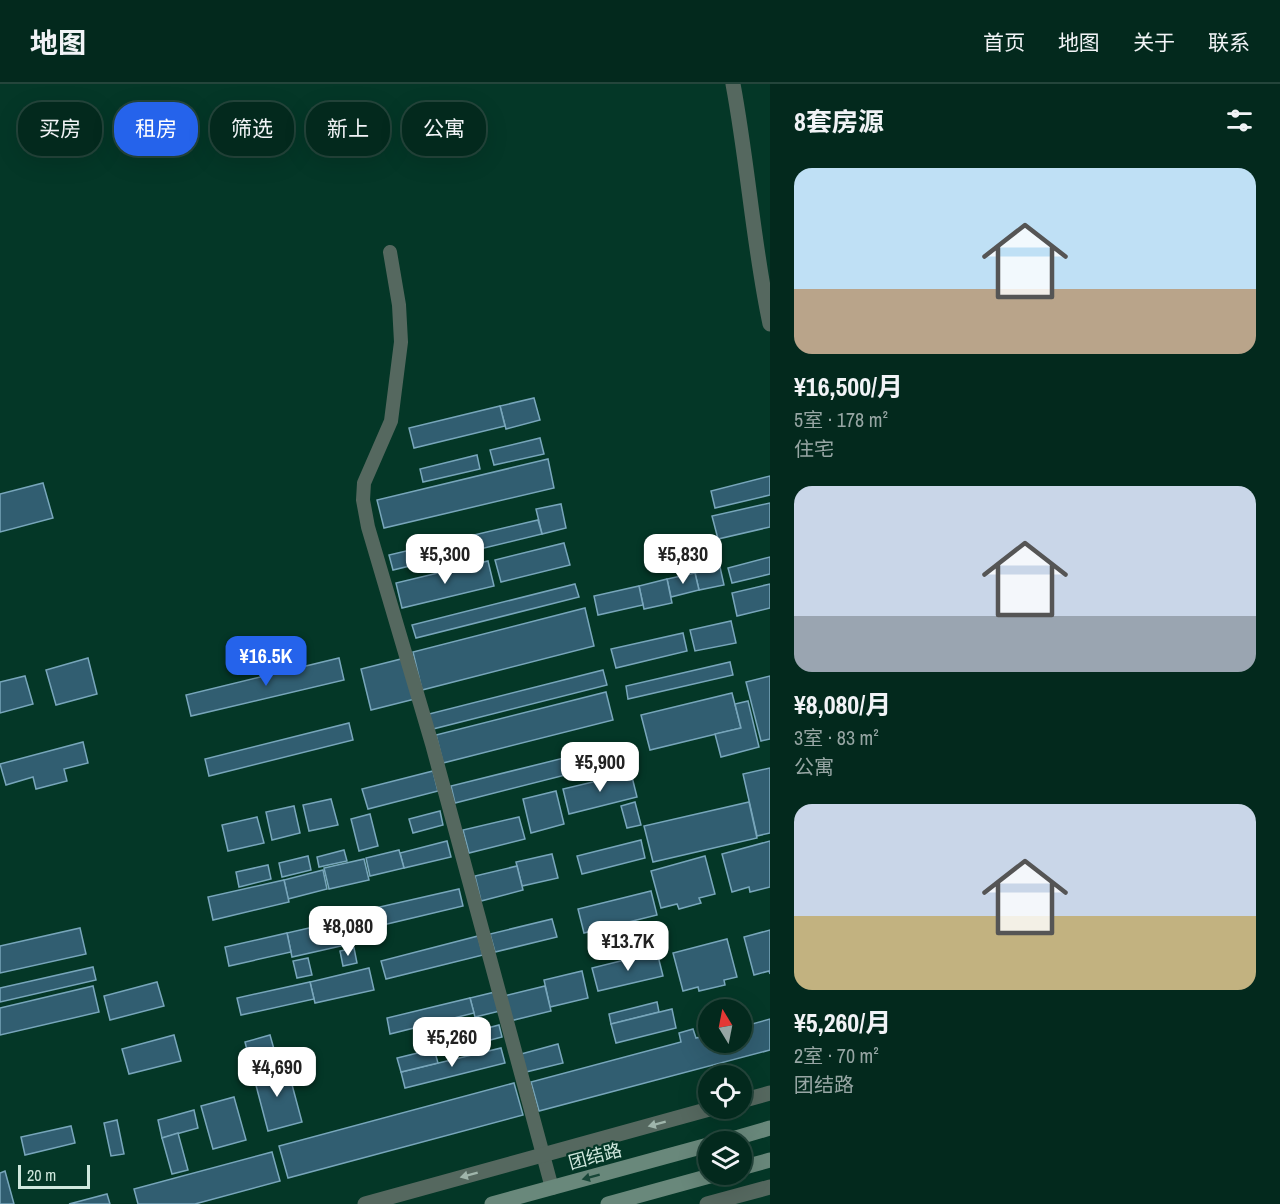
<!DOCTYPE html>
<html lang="zh">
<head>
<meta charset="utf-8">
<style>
  :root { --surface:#03291d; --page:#0d3126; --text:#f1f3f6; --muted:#97a6a4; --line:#24453b; --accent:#2563eb }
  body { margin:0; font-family:"Archivo Narrow","Noto Sans SC",sans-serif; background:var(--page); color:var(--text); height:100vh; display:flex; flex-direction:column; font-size:22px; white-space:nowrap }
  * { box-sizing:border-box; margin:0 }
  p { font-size:20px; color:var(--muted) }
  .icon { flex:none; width:33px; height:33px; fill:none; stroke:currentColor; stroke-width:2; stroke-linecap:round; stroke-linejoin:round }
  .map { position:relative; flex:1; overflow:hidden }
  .side { display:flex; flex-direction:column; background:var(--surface); width:510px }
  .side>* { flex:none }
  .hud { position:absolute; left:18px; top:18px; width:570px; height:54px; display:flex; gap:12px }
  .needle { width:39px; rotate:350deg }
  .controls { position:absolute; left:698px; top:915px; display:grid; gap:12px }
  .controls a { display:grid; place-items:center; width:54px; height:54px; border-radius:50%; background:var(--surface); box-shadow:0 6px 24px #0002,0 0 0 2px var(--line); font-size:30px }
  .scale { position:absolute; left:18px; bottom:15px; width:72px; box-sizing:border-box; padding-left:6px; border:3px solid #d0e8de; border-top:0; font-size:16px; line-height:21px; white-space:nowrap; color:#d0e8de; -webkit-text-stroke:4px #043727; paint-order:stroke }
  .price { position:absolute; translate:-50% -51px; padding:0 14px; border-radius:12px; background:#fff; color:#222; font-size:20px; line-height:39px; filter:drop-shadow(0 2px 3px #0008) }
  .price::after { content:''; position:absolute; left:50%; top:36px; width:18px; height:14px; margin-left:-9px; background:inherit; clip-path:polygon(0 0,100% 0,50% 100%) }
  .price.current { background:var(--accent); color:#fff }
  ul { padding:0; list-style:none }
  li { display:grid; align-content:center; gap:12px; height:318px; padding:0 24px }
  li span { display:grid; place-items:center; height:186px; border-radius:18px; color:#555 }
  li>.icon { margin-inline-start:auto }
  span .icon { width:108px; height:108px; fill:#fffc; stroke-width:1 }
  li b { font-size:26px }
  h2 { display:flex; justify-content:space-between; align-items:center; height:72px; padding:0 24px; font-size:26px }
  .chip { padding:0 21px; border-radius:24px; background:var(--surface); box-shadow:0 6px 24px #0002,0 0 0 2px var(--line); font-size:21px; line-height:54px }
  .chip.current { background:var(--accent); color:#fff }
  header { display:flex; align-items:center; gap:36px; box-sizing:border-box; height:84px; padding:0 30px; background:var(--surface); border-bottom:2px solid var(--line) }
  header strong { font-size:28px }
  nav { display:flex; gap:33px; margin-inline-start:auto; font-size:21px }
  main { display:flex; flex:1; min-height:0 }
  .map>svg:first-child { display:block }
</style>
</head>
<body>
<header>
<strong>地图</strong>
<nav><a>首页</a><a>地图</a><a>关于</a><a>联系</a></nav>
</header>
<main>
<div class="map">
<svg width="770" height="1120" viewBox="0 0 770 1120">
  <rect width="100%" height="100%" fill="#043727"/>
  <g fill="#315e71" stroke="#78a6bb" stroke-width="1.5">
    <path d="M 534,314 L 540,336 L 506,345 L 500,322 Z"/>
    <path d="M 500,322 L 505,342 L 414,364 L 409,344 Z"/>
    <path d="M 540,354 L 544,370 L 494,381 L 490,366 Z"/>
    <path d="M 477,371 L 480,385 L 423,398 L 420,385 Z"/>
    <path d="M 548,375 L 554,404 L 384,444 L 377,416 Z"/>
    <path d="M 770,392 L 770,411 L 715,424 L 711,407 Z"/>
    <path d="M 43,399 L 53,434 L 0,448 L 0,410 Z"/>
    <path d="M 770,419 L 770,443 L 718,455 L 712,432 Z"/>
    <path d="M 561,420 L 566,444 L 542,450 L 536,425 Z"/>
    <path d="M 538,436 L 542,450 L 393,486 L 389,471 Z"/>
    <path d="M 564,459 L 570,481 L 501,498 L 495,476 Z"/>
    <path d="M 770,473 L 770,490 L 732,499 L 728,484 Z"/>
    <path d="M 488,477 L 494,502 L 402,524 L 396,499 Z"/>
    <path d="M 720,483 L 724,501 L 699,506 L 695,489 Z"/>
    <path d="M 695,489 L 699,506 L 671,513 L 667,495 Z"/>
    <path d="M 667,495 L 672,519 L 644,525 L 639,502 Z"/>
    <path d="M 575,500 L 579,513 L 416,554 L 412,541 Z"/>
    <path d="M 770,500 L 770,524 L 737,532 L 732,509 Z"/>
    <path d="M 639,502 L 643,521 L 598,531 L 594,512 Z"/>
    <path d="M 585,524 L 594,562 L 422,606 L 413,568 Z"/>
    <path d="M 731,537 L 736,559 L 695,567 L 690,546 Z"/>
    <path d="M 683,549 L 687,567 L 616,584 L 611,565 Z"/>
    <path d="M 88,574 L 97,610 L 56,621 L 46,586 Z"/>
    <path d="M 339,574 L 344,596 L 191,632 L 186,611 Z"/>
    <path d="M 405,574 L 415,615 L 371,626 L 361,585 Z"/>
    <path d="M 730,578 L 733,591 L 628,615 L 626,602 Z"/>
    <path d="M 603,586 L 607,601 L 433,645 L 429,630 Z"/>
    <path d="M 25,592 L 33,620 L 0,629 L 0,598 Z"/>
    <path d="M 770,592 L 770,655 L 761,657 L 746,598 Z"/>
    <path d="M 606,608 L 613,636 L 443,679 L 436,651 Z"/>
    <path d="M 732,609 L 741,644 L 650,666 L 641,631 Z"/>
    <path d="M 748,617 L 759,663 L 721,673 L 715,650 L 741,644 L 735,620 Z"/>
    <path d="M 349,639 L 353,656 L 209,692 L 205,675 Z"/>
    <path d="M 83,658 L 88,679 L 64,685 L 67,697 L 36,705 L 33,693 L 6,701 L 0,680 Z"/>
    <path d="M 587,659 L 593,684 L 455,719 L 451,702 L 568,673 L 566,664 Z"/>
    <path d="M 770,684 L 770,749 L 757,752 L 743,690 Z"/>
    <path d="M 433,687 L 438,707 L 368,725 L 362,705 Z"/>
    <path d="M 631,689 L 637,713 L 569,730 L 563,705 Z"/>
    <path d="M 556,707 L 564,740 L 531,749 L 523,715 Z"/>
    <path d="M 331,715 L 338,741 L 309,747 L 303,721 Z"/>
    <path d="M 635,718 L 641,741 L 627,744 L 621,722 Z"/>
    <path d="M 749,718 L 757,754 L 653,778 L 644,742 Z"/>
    <path d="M 294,722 L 300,749 L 272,756 L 266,728 Z"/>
    <path d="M 440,727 L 443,741 L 413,749 L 409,735 Z"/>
    <path d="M 370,730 L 378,762 L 359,767 L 351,735 Z"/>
    <path d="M 257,733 L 264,759 L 228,767 L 222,741 Z"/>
    <path d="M 519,733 L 525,755 L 469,769 L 463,746 Z"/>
    <path d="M 641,756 L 645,774 L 582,790 L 577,772 Z"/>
    <path d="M 447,757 L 451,773 L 404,784 L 400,769 Z"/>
    <path d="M 770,757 L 770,803 L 750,808 L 749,803 L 732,808 L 722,770 Z"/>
    <path d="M 344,766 L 347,777 L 319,783 L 317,773 Z"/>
    <path d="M 399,766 L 404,784 L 370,792 L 366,774 Z"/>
    <path d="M 552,770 L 558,794 L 522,802 L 516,778 Z"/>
    <path d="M 308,772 L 311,786 L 282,793 L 279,779 Z"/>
    <path d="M 705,772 L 715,810 L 699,814 L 701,819 L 679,825 L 677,820 L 661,824 L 651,787 Z"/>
    <path d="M 364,775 L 369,796 L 329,805 L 324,784 Z"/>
    <path d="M 268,781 L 271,795 L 239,803 L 236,788 Z"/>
    <path d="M 517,782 L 523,806 L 481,817 L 475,792 Z"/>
    <path d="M 323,786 L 327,805 L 288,815 L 284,796 Z"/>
    <path d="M 284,796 L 289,818 L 213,836 L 208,813 Z"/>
    <path d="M 459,805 L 463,822 L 366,845 L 362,827 Z"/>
    <path d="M 651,807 L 657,831 L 584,849 L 578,825 Z"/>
    <path d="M 552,835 L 557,853 L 495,868 L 490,850 Z"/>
    <path d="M 344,836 L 350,860 L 292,873 L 287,849 Z"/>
    <path d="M 80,844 L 86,870 L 0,889 L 0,862 Z"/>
    <path d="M 770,846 L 770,890 L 769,887 L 754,891 L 744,853 Z"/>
    <path d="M 287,849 L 291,868 L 229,882 L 225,863 Z"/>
    <path d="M 478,852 L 483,871 L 386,895 L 381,877 Z"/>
    <path d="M 727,855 L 737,893 L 724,896 L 725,901 L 699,907 L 698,903 L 683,907 L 673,869 Z"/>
    <path d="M 354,864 L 357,879 L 343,882 L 340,867 Z"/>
    <path d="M 657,868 L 663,892 L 598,907 L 592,884 Z"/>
    <path d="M 308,874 L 312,891 L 297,894 L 293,877 Z"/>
    <path d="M 93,883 L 96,896 L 0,918 L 0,904 Z"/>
    <path d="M 369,884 L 374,906 L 315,919 L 310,898 Z"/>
    <path d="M 582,887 L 588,914 L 550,923 L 544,896 Z"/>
    <path d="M 157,898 L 164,922 L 110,936 L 104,912 Z"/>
    <path d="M 310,898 L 314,915 L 241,931 L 237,914 Z"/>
    <path d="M 93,902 L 99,928 L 0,951 L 0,924 Z"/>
    <path d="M 545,902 L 551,927 L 510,937 L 504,912 Z"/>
    <path d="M 495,908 L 500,927 L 475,933 L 470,914 Z"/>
    <path d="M 470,914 L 474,929 L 390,950 L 387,934 Z"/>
    <path d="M 657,918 L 659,928 L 611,940 L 609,930 Z"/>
    <path d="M 672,925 L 676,944 L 616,959 L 611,940 Z"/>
    <path d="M 770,935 L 770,966 L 539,1027 L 531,998 L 681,958 L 679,949 L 693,945 L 696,954 L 708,951 L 708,958 L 741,958 L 741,943 Z"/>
    <path d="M 499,941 L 502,953 L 456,965 L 453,953 Z"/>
    <path d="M 174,951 L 181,977 L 129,990 L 122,965 Z"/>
    <path d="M 270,951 L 279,983 L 253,990 L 245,958 Z"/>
    <path d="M 558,960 L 563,979 L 526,988 L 521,970 Z"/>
    <path d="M 501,964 L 505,979 L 405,1004 L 401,988 Z"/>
    <path d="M 434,965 L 438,979 L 401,988 L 397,974 Z"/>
    <path d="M 287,982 L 302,1038 L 268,1047 L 253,990 Z"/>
    <path d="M 514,999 L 523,1031 L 288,1094 L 279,1062 Z"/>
    <path d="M 234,1013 L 246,1056 L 213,1065 L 201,1022 Z"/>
    <path d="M 194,1026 L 198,1044 L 162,1054 L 158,1036 Z"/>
    <path d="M 117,1036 L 124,1070 L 111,1072 L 104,1039 Z"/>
    <path d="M 71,1042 L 75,1059 L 25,1071 L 21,1053 Z"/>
    <path d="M 178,1049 L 188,1086 L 172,1090 L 162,1054 Z"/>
    <path d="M 272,1068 L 280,1097 L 195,1120 L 138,1120 L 134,1105 Z"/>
    <path d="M 5,1087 L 14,1120 L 0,1120 L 0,1089 Z"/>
    <path d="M 107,1110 L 110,1120 L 69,1120 Z"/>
  </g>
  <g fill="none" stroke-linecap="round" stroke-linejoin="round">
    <path stroke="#55685f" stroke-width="14" d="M 390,168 L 399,221 L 401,258 L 391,337 L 364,399 L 363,416 L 368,443 L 432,660 L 552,1104"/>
    <g stroke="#55685f" stroke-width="15">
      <path d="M 733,0 C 748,80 753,160 770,240"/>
      <path d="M 741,1017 L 770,1009"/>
      <path d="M 365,1120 L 713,1024"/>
      <path d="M 707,1120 L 770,1103"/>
    </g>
    <g stroke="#69887b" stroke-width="15">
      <path d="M 722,1058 L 770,1044"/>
      <path d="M 741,1084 L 770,1076"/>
      <path d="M 492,1120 L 708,1061"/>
      <path d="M 608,1120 L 717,1090"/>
    </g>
  </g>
  <defs><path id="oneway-solid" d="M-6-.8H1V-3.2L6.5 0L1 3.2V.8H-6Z" transform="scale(1.5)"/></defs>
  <g fill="#9fb5ab">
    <use href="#oneway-solid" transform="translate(657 1040) rotate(165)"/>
    <use href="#oneway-solid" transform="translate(469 1091) rotate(165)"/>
  </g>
  <use fill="#184738" href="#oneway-solid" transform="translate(591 1093) rotate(165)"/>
  <g text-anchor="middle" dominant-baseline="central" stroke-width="4.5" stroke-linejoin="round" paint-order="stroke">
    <g font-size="18" fill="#d0e8de" stroke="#043727">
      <text transform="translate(595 1072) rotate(-15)">团结路</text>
    </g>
  </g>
</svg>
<div class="controls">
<a><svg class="needle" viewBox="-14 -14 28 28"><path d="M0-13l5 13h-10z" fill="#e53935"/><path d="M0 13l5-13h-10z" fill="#97a6a4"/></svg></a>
<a><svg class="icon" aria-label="locate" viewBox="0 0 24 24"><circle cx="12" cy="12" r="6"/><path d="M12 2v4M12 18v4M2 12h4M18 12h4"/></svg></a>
<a><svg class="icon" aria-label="layers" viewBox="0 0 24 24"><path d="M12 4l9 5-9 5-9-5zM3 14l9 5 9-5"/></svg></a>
</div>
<div class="scale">20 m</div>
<b class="price" style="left:445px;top:501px">¥5,300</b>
<b class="price" style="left:683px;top:501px">¥5,830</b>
<b class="price current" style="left:266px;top:603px">¥16.5K</b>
<b class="price" style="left:600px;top:709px">¥5,900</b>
<b class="price" style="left:348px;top:873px">¥8,080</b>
<b class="price" style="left:628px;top:888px">¥13.7K</b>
<b class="price" style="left:452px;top:984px">¥5,260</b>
<b class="price" style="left:277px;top:1014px">¥4,690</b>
<div class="hud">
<a class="chip">买房</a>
<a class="chip current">租房</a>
<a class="chip">筛选</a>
<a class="chip">新上</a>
<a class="chip">公寓</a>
</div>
</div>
<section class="side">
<h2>8套房源<svg class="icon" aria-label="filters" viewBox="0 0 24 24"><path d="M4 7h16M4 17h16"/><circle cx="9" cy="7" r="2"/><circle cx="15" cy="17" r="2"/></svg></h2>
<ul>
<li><span style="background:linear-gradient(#bfe0f5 65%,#b9a48a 0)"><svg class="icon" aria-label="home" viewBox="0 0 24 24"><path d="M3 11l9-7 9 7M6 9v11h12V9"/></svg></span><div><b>¥16,500/月</b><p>5室 · 178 m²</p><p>住宅</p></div></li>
<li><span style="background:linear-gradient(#c9d6e8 70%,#9aa5b1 0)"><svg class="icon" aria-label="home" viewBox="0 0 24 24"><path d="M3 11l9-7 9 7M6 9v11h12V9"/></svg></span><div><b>¥8,080/月</b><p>3室 · 83 m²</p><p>公寓</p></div></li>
<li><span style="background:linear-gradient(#c9d6e8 60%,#c2b280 0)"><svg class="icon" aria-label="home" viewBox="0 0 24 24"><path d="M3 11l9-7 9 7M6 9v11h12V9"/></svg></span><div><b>¥5,260/月</b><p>2室 · 70 m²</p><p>团结路</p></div></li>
</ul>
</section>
</main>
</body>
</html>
